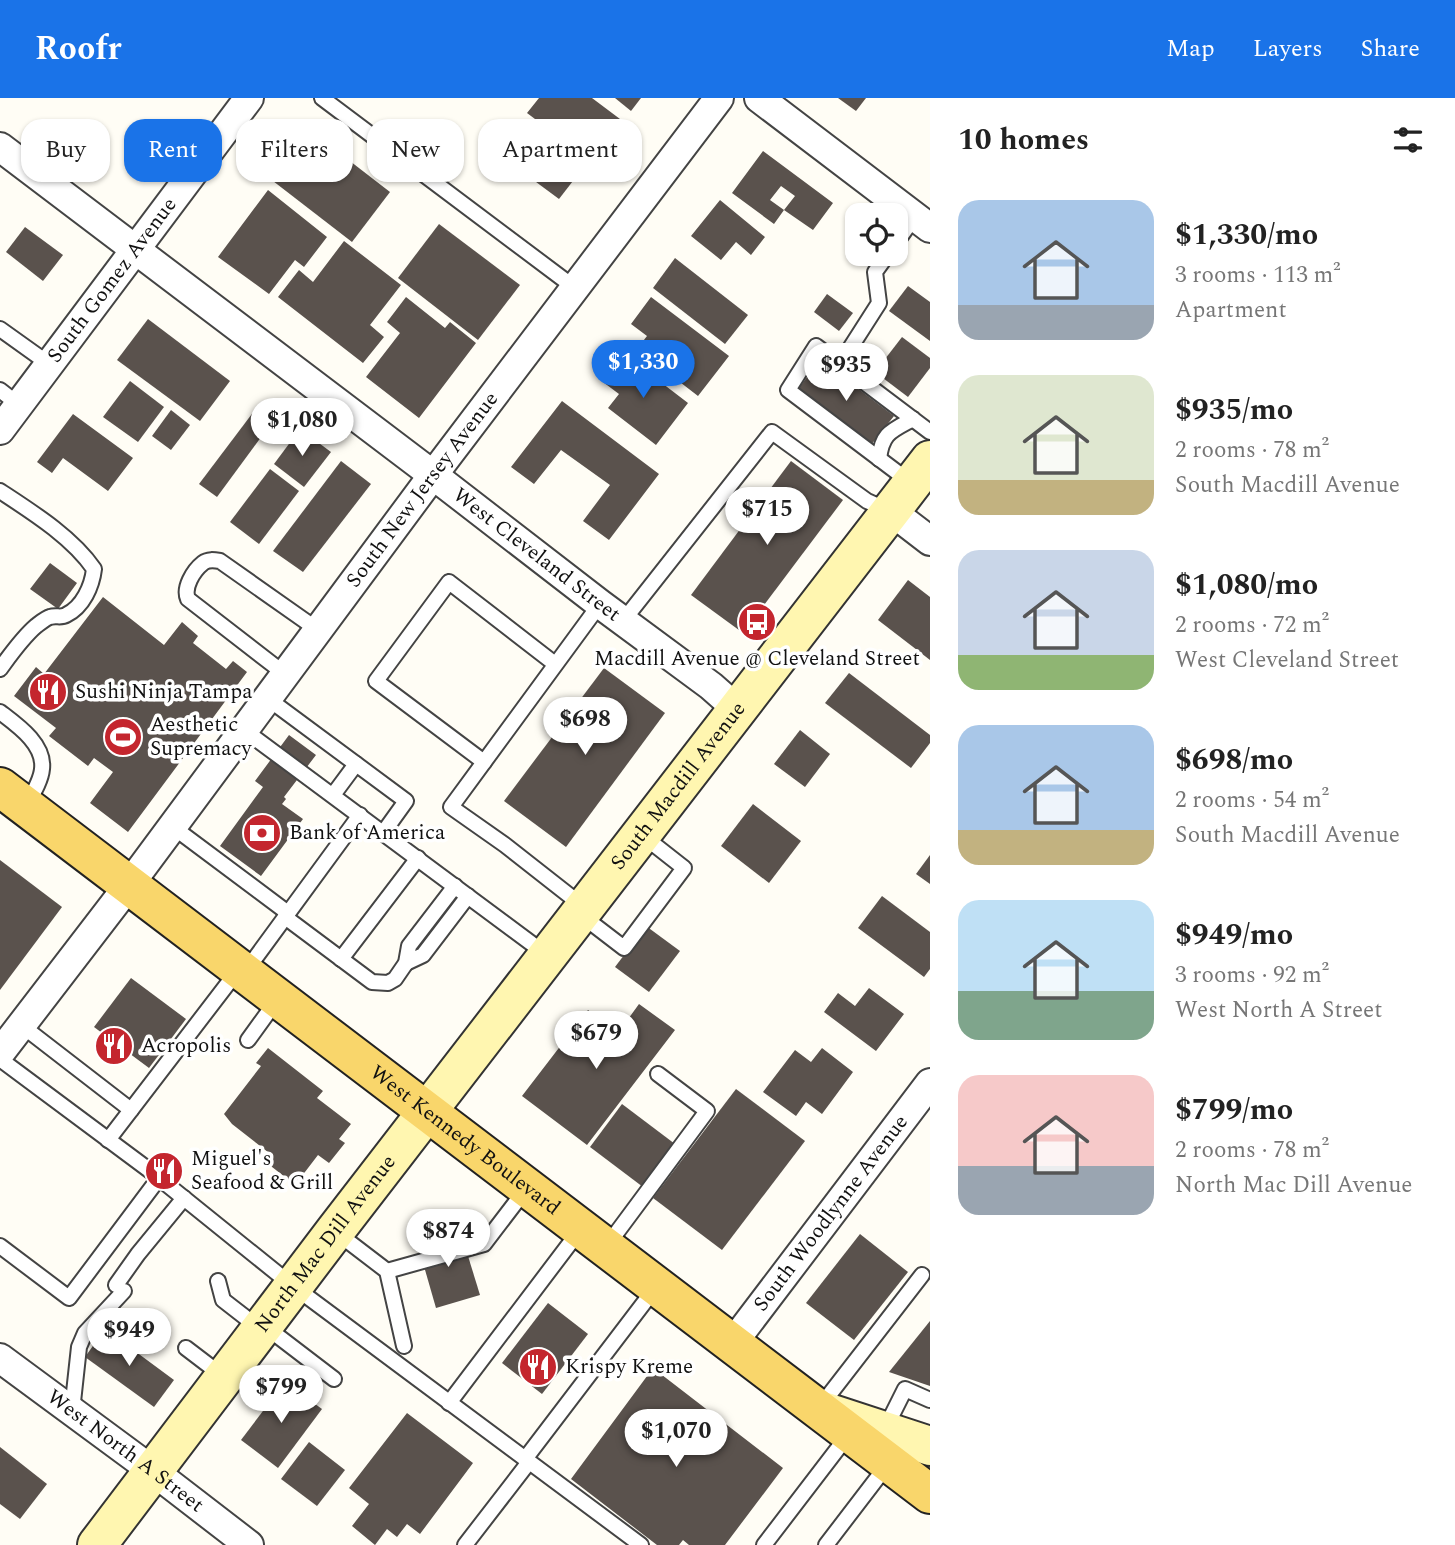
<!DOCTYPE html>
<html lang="en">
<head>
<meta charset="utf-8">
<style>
  :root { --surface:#fff; --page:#f6f6f6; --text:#222; --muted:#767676; --accent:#1a73e8 }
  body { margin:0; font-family:Spectral,serif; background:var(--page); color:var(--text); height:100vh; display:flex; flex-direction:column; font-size:26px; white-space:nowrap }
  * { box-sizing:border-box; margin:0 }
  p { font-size:23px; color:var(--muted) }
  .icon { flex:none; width:38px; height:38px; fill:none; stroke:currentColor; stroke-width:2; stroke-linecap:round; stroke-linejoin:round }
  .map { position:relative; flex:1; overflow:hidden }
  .details { display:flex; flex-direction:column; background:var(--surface); width:525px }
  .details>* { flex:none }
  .top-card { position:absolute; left:21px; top:21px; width:665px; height:63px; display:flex; gap:14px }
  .buttons { position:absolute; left:845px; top:105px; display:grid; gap:14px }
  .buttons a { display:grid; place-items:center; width:63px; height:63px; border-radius:14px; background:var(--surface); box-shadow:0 2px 5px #0004; font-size:35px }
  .price { position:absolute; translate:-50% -60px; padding:0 16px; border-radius:24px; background:#fff; color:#222; font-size:23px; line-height:46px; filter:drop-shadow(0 2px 4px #0008) }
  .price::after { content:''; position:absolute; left:50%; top:42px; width:21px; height:16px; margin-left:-10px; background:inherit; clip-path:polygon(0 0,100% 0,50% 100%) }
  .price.active { background:var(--accent); color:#fff }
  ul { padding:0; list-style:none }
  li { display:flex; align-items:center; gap:21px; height:175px; padding:0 28px }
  li span { display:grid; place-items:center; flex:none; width:196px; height:140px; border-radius:21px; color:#555 }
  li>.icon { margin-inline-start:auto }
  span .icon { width:84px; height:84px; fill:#fffc; stroke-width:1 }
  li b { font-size:30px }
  h2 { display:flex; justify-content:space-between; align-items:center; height:84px; padding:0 28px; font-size:30px }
  .tag { padding:0 24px; border-radius:21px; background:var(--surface); box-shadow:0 2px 5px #0004; font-size:24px; line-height:63px }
  .tag.active { background:var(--accent); color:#fff }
  header { display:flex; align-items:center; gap:42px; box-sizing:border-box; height:98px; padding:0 35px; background:var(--accent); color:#fff }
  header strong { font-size:33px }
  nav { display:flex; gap:38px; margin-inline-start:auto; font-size:24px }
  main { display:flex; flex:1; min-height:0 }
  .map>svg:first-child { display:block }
</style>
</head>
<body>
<header>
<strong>Roofr</strong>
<nav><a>Map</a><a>Layers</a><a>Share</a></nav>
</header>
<main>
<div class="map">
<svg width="930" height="1447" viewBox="0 0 930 1447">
  <rect width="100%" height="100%" fill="#fffdf5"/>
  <g fill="#5a524d" fill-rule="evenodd">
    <path d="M 539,0 L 592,0 L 628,27 L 607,54 L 593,43 L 583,57 L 527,15 Z"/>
    <path d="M 615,0 L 641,0 L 631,13 Z"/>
    <path d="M 838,0 L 866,0 L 856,13 Z"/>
    <path d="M 520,23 L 583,70 L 559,101 L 497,55 Z"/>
    <path d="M 311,33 L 390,94 L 352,144 L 273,83 Z"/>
    <path d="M 763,53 L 833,105 L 813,132 L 784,112 L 774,126 L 732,95 ZM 781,88 L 795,98 L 784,112 L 770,102 Z"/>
    <path d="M 268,92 L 327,139 L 304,169 L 295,162 L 269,196 L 218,159 Z"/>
    <path d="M 720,102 L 765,139 L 751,157 L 736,144 L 721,162 L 691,138 Z"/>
    <path d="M 439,126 L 520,187 L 478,242 L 398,180 Z"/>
    <path d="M 25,129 L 63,157 L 43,183 L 6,154 Z"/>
    <path d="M 344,143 L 401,187 L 370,227 L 384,239 L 363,265 L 278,199 L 299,172 L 313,184 Z"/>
    <path d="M 675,160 L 748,217 L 725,246 L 653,190 Z"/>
    <path d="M 908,188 L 930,204 L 930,243 L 889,213 Z"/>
    <path d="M 827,196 L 853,215 L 839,233 L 814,214 Z"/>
    <path d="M 406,199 L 445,230 L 450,224 L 476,245 L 419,320 L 366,279 L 400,235 L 387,224 Z"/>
    <path d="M 651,199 L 729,258 L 698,298 L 637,251 L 647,238 L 631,226 Z"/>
    <path d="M 148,221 L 230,283 L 200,323 L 117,262 Z"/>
    <path d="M 902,239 L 930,260 L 930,270 L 908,299 L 875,274 Z"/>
    <path d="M 624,256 L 688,305 L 656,347 L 608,310 L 619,296 L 603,284 Z"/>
    <path d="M 820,262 L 894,318 L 871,347 L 798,291 Z"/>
    <path d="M 130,283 L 164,309 L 138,344 L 103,319 Z"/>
    <path d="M 562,303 L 659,376 L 609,442 L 583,423 L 610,387 L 561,352 L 534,386 L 511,369 Z"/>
    <path d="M 261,304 L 278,316 L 217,399 L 199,386 Z"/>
    <path d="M 171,312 L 190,327 L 171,352 L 152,338 Z"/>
    <path d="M 73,316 L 133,360 L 108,393 L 63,360 L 52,375 L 37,364 Z"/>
    <path d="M 300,331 L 331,354 L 304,389 L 274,366 Z"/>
    <path d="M 341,363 L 371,386 L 303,474 L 273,453 Z"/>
    <path d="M 791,363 L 843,402 L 743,535 L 691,497 Z"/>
    <path d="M 270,371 L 299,393 L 259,446 L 230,424 Z"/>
    <path d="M 50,465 L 77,485 L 58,511 L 30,491 Z"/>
    <path d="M 908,482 L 930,499 L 930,562 L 878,522 Z"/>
    <path d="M 103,499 L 164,547 L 182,524 L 198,538 L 193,545 L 226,571 L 233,563 L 247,574 L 128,734 L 90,705 L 113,674 L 94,660 L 88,668 L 49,638 L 56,630 L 14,598 L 36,569 L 44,576 Z"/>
    <path d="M 604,570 L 665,615 L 566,749 L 504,703 Z"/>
    <path d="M 849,575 L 930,637 L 930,645 L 911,670 L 825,605 Z"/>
    <path d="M 800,632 L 830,656 L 805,689 L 774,666 Z"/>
    <path d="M 289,637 L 316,657 L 284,699 L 286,701 L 282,706 L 303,721 L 261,778 L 220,748 L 263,689 L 255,683 Z"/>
    <path d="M 753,706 L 801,743 L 769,785 L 721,748 Z"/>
    <path d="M 930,757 L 930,786 L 916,776 Z"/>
    <path d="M 0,762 L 62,809 L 0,892 Z"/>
    <path d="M 882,798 L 930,834 L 930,871 L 924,879 L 858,830 Z"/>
    <path d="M 646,828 L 680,853 L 649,894 L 615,869 Z"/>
    <path d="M 131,880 L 186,921 L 149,970 L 94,929 Z"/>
    <path d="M 869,890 L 904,916 L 876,953 L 824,914 L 838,895 L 855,908 Z"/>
    <path d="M 639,906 L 675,932 L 587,1047 L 522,998 L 588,912 L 618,935 Z"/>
    <path d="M 268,950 L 323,993 L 317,1000 L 351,1026 L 339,1041 L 345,1045 L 329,1065 L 318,1057 L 295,1087 L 267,1065 L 273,1058 L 232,1026 L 224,1016 L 261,968 L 256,965 Z"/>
    <path d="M 822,950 L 853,974 L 822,1016 L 806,1004 L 796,1018 L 763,994 L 795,952 L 811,964 Z"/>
    <path d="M 736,991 L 805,1043 L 722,1152 L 653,1100 Z"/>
    <path d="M 622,1006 L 675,1046 L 643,1089 L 590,1049 Z"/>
    <path d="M 460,1132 L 480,1197 L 436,1210 L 417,1144 Z"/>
    <path d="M 860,1136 L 908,1174 L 854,1242 L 806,1205 Z"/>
    <path d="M 548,1205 L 588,1236 L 542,1296 L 502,1265 Z"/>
    <path d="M 930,1223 L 930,1288 L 889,1274 Z"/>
    <path d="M 105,1231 L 174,1282 L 154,1309 L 85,1259 Z"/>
    <path d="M 653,1270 L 783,1370 L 725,1447 L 689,1447 L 683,1442 L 679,1447 L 657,1447 L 571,1381 Z"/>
    <path d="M 285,1284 L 322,1311 L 278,1370 L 241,1342 Z"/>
    <path d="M 407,1315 L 473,1365 L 420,1436 L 407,1426 L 397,1439 L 387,1431 L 375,1447 L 352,1428 L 369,1406 L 349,1390 Z"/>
    <path d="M 309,1344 L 345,1372 L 317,1408 L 281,1381 Z"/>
    <path d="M 0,1349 L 47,1386 L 20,1421 L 0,1406 Z"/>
  </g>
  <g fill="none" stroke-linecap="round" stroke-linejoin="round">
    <defs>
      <g id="lane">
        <path d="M 322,0 L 575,190"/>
        <path d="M 896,145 L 915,118"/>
        <path d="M 0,231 L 49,266"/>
        <path d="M 840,266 L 879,205 L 875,174 L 888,156"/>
        <path d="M 0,292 L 19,307"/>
        <path d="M 879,361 C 882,335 891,333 913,321"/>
        <path d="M 910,384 L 788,292 L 816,248 L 930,334"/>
        <path d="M 0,393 C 32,414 72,439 94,471 C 92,488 83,509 66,517 C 61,520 56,517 50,519 C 46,520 40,525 36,528 C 22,540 11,556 0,571"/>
        <path d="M 623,523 L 772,334 L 867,403 L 887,412"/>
        <path d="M 285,576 L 188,501 C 183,490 193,473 203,465 C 208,461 214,462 220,463 L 318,532"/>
        <path d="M 267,600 L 406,703 L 383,735"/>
        <path d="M 0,614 C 17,627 45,646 42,671 C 41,683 32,697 26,708"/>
        <path d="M 244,632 L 547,857"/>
        <path d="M 484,664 L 376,583 L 449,484 L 555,566"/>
        <path d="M 333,697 L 356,666"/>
        <path d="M 173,729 L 288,815"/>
        <path d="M 584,809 L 505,747 L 451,709 L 600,506"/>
        <path d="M 581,817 L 624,850 L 684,770 L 642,737"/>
        <path d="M 285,819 L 372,884 L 388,885 L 395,881 L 406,865 L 409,848 L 455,788"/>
        <path d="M 341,861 L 418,760"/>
        <path d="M 406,865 L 423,857 L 468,798"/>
        <path d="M 245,874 L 360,717"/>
        <path d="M 21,927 L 131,1012"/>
        <path d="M 248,942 L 277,902"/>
        <path d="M 0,961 L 149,1072 L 293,1188 L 641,1447"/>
        <path d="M 108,1042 L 239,871"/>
        <path d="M 336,1134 L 387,1173 L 404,1248"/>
        <path d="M 0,1148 L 69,1200 L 159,1080"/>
        <path d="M 606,1149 L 707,1013 L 658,976"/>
        <path d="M 387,1173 L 484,1146 L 526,1091"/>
        <path d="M 218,1183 L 223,1202 L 259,1230"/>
        <path d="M 116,1187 L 138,1156 L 184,1100"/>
        <path d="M 266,1229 L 334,1281"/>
        <path d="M 186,1250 L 224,1279"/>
        <path d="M 449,1305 L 580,1132"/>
        <path d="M 819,1310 L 922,1177"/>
        <path d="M 72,1313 L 79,1249 L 85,1235 L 124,1193"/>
        <path d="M 885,1331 L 905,1291 L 930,1302"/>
        <path d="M 525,1361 L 656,1189"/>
        <path d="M 465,1447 L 529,1364"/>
        <path d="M 764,1447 L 849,1336"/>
        <path d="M 826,1447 L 888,1366"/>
      </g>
      <g id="street">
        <path d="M 759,0 L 930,130"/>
        <path id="s1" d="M 0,49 L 433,377 L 600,506 L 711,588 L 737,611"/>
        <path id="s2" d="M 0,332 L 249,0"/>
        <path d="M 891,413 L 930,443"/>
        <path id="s3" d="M 0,955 L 129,787 L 433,377 L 719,0"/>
        <path id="s4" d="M 732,1246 L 930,985"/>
        <path id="s5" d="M 0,1260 L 153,1373 L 249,1447"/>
      </g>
      <g id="secondary">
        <path d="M 826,1314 L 930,1348"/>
        <path id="s6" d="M 97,1447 L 335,1133 L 930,362"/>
      </g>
      <g id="primary">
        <path id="s7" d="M 0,689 L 930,1396"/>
      </g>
    </defs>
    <use href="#lane" stroke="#444" stroke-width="18"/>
    <use href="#street" stroke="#444" stroke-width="32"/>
    <use href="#secondary" stroke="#333" stroke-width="42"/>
    <use href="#primary" stroke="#222" stroke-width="42"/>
    <use href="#lane" stroke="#fff" stroke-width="14"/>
    <use href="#street" stroke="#fff" stroke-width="28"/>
    <use href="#secondary" stroke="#fff6b0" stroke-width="38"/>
    <use href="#primary" stroke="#f9d66b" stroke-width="38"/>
  </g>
  <defs>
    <symbol id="bus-disc" viewBox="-11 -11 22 22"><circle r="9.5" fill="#c4262e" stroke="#fff"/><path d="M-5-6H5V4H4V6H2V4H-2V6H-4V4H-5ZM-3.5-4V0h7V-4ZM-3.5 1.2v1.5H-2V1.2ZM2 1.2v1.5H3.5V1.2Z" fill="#fff"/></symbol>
    <symbol id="restaurant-disc" viewBox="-11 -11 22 22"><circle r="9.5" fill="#c4262e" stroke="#fff"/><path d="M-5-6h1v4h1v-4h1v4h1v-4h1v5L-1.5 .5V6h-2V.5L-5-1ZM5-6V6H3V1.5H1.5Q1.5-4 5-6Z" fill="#fff"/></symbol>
    <symbol id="stadium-disc" viewBox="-11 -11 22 22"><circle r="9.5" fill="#c4262e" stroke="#fff"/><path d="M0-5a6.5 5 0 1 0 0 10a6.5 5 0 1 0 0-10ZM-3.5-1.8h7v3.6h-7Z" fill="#fff"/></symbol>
    <symbol id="bank-disc" viewBox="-11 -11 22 22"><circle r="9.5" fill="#c4262e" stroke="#fff"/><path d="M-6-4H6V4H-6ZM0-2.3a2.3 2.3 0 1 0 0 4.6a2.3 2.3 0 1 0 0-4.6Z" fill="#fff"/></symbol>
  </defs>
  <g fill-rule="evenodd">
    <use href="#bus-disc" x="735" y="502" width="44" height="44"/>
    <use href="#restaurant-disc" x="26" y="572" width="44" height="44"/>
    <use href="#stadium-disc" x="101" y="617" width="44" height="44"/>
    <use href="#bank-disc" x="240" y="713" width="44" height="44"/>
    <use href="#restaurant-disc" x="92" y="926" width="44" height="44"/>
    <use href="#restaurant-disc" x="142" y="1051" width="44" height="44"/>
    <use href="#restaurant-disc" x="516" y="1247" width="44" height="44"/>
  </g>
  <g text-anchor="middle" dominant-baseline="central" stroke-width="7" stroke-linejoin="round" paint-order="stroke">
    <g font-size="21" fill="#111" stroke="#fff">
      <text stroke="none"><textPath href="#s2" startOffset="187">South Gomez Avenue</textPath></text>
      <text stroke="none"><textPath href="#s3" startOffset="704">South New Jersey Avenue</textPath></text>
      <text stroke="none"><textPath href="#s1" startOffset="674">West Cleveland Street</textPath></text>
      <text stroke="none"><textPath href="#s6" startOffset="956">South Macdill Avenue</textPath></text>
      <text stroke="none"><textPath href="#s7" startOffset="584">West Kennedy Boulevard</textPath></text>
      <text stroke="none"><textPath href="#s4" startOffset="164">South Woodlynne Avenue</textPath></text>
      <text stroke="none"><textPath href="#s6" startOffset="378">North Mac Dill Avenue</textPath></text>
      <text stroke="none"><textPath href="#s5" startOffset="156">West North A Street</textPath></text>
    </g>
    <g font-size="21" fill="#111" stroke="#fff" text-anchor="start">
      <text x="757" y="561" text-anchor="middle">Macdill Avenue @ Cleveland Street</text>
      <text x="75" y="594">Sushi Ninja Tampa</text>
      <text x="150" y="627">Aesthetic<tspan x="150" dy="24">Supremacy</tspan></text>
      <text x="289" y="735">Bank of America</text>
      <text x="141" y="948">Acropolis</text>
      <text x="191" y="1061">Miguel's<tspan x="191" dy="24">Seafood &amp; Grill</tspan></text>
      <text x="565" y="1269">Krispy Kreme</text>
    </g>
  </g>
</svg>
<div class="buttons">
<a><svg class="icon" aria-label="locate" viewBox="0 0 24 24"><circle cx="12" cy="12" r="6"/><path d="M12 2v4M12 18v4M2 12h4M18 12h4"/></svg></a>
</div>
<b class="price active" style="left:643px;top:302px">$1,330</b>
<b class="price" style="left:846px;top:305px">$935</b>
<b class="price" style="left:302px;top:360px">$1,080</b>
<b class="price" style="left:767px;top:449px">$715</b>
<b class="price" style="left:585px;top:659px">$698</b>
<b class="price" style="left:596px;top:973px">$679</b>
<b class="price" style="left:448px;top:1171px">$874</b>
<b class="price" style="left:129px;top:1270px">$949</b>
<b class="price" style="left:281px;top:1327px">$799</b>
<b class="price" style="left:676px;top:1371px">$1,070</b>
<div class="top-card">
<a class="tag">Buy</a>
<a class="tag active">Rent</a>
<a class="tag">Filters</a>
<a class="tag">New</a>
<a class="tag">Apartment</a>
</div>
</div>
<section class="details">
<h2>10 homes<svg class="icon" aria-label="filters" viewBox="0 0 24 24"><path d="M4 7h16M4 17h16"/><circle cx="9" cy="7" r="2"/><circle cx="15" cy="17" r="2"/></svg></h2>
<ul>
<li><span style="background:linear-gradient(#a9c7e8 75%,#9aa5b1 0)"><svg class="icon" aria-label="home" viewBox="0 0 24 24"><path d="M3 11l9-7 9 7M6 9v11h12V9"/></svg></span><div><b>$1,330/mo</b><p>3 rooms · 113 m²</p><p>Apartment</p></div></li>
<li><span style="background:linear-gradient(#dfe7d0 75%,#c2b280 0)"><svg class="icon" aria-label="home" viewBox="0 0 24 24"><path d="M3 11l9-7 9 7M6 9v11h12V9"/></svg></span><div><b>$935/mo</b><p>2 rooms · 78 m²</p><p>South Macdill Avenue</p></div></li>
<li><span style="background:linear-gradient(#c9d6e8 75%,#8fb573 0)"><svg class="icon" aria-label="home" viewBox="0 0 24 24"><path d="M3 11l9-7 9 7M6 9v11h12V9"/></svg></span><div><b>$1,080/mo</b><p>2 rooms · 72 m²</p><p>West Cleveland Street</p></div></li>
<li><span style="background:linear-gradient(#a9c7e8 75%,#c2b280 0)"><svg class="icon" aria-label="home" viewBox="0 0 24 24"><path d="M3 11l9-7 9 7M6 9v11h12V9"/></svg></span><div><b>$698/mo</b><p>2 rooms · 54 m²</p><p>South Macdill Avenue</p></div></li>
<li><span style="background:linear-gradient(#bfe0f5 65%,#7fa58c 0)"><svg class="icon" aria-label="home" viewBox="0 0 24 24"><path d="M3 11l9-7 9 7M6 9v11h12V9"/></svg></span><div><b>$949/mo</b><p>3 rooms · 92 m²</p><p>West North A Street</p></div></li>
<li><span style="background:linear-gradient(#f6c9c9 65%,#9aa5b1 0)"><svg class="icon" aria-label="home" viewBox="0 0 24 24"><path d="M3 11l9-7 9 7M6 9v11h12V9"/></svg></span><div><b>$799/mo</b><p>2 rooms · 78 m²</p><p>North Mac Dill Avenue</p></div></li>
</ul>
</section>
</main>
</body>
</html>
